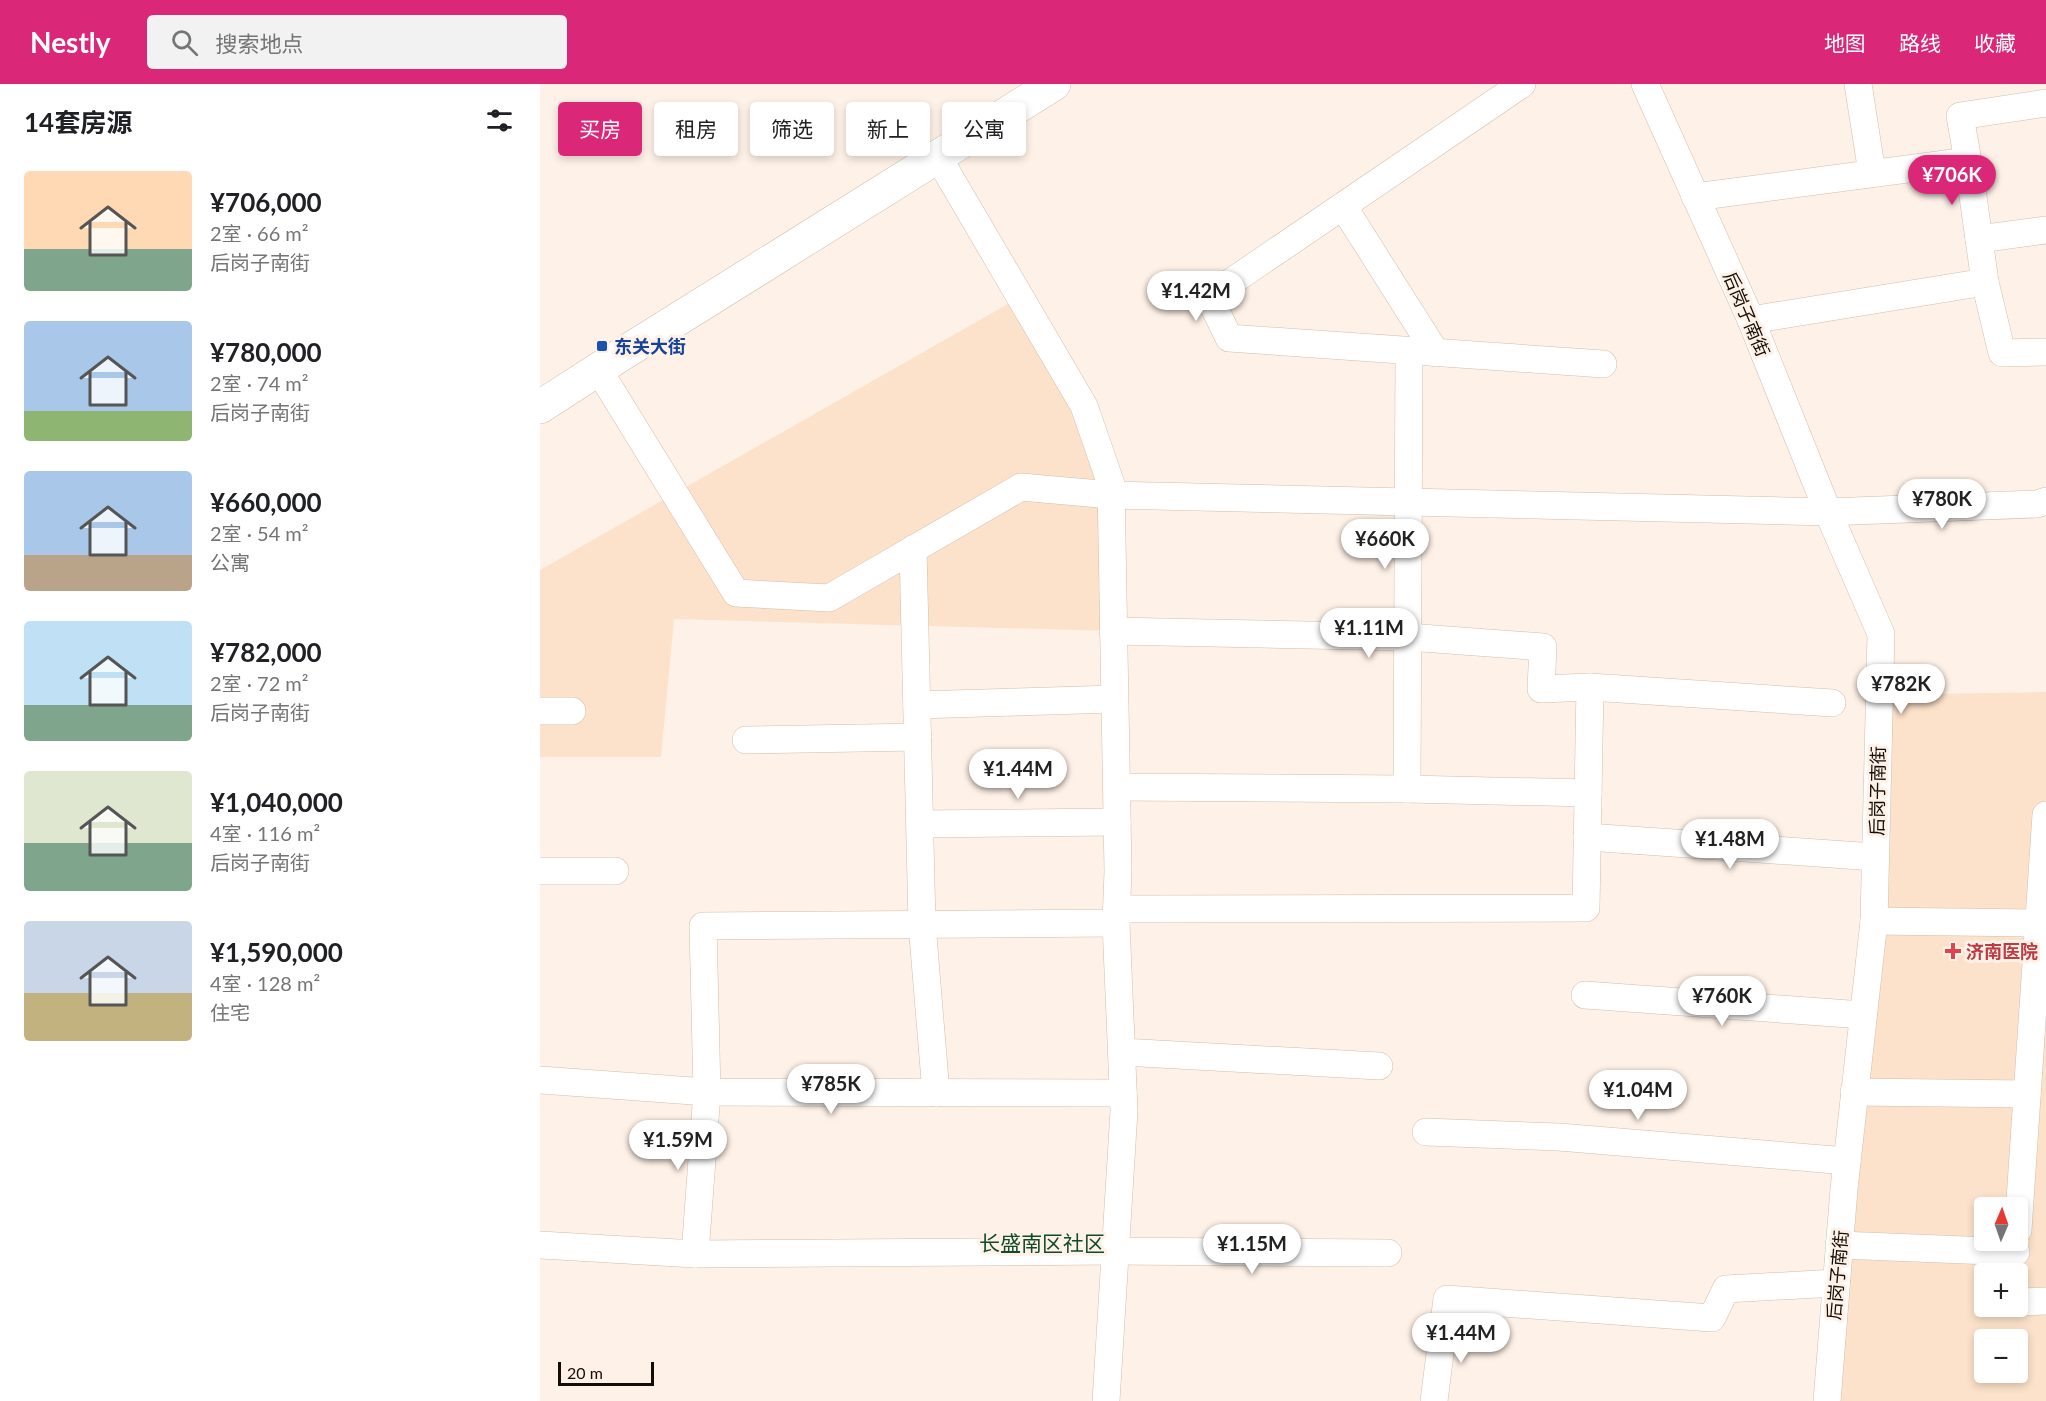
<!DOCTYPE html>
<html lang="zh">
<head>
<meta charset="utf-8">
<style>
  :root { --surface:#fff; --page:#f2f2f2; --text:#202124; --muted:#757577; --accent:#db2777 }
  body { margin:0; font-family:Lato,"Noto Sans SC",sans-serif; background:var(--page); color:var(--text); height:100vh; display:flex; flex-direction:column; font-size:22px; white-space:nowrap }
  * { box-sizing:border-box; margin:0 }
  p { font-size:20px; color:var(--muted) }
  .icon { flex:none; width:33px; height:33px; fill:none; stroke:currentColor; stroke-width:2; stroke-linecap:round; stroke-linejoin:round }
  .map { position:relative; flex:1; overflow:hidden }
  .sheet { display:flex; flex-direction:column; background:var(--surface); width:540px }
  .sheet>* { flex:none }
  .hud { position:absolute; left:18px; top:18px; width:570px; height:54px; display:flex; gap:12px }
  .needle { width:39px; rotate:2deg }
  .buttons { position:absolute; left:1434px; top:1113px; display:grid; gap:12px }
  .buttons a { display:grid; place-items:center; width:54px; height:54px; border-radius:6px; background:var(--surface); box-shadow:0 3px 9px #0003; font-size:30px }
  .scale { position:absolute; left:18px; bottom:15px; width:96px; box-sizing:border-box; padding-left:6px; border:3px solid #130d07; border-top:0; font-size:16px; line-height:21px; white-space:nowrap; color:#130d07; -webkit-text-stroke:4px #fef1e7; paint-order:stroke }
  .price { position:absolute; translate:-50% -51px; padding:0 14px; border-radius:21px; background:#fff; color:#222; font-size:20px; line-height:39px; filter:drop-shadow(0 2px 3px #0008) }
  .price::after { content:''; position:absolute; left:50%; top:36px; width:18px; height:14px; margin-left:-9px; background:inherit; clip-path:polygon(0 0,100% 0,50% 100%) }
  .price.active { background:var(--accent); color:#fff }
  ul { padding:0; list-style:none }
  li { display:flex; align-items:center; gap:18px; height:150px; padding:0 24px }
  li span { display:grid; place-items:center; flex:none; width:168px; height:120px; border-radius:6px; color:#555 }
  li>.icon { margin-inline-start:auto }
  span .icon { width:72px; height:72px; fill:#fffc; stroke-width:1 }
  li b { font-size:26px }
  h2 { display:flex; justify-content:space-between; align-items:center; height:72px; padding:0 24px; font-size:26px }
  .tag { padding:0 21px; border-radius:6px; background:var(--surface); box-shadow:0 3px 9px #0003; font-size:21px; line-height:54px }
  .tag.active { background:var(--accent); color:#fff }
  header { display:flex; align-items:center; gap:36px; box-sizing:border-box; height:84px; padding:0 30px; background:var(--accent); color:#fff }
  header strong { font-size:28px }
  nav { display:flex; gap:33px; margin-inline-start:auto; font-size:21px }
  .search { width:420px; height:54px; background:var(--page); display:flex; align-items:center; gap:15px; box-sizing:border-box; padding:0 21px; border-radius:6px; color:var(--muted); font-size:22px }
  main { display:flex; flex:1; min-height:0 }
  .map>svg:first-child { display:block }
</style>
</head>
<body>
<header>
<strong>Nestly</strong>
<div class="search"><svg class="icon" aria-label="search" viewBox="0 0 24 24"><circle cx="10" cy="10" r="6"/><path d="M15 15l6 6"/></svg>搜索地点</div>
<nav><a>地图</a><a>路线</a><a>收藏</a></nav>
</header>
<main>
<section class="sheet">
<h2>14套房源<svg class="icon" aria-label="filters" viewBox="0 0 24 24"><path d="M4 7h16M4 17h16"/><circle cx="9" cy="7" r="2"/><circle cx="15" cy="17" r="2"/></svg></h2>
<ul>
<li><span style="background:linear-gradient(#ffd9b3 65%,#7fa58c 0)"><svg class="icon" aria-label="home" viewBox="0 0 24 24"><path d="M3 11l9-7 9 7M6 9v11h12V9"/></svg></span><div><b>¥706,000</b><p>2室 · 66 m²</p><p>后岗子南街</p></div></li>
<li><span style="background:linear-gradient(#a9c7e8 75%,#8fb573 0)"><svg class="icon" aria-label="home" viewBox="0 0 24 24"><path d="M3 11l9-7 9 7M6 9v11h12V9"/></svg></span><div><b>¥780,000</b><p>2室 · 74 m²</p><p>后岗子南街</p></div></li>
<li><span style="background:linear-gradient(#a9c7e8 70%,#b9a48a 0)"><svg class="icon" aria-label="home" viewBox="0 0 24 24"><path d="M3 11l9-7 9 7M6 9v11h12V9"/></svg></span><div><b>¥660,000</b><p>2室 · 54 m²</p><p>公寓</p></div></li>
<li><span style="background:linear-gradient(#bfe0f5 70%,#7fa58c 0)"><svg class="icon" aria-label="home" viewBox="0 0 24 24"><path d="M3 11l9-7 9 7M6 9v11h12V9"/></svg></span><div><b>¥782,000</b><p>2室 · 72 m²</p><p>后岗子南街</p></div></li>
<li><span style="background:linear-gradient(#dfe7d0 60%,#7fa58c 0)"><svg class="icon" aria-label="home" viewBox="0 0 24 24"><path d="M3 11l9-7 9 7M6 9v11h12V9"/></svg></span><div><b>¥1,040,000</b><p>4室 · 116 m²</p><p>后岗子南街</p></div></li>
<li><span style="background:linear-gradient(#c9d6e8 60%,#c2b280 0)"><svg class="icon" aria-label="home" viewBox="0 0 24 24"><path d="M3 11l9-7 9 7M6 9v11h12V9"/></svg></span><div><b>¥1,590,000</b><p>4室 · 128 m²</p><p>住宅</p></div></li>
</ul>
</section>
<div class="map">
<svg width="1506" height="1317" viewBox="0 0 1506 1317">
  <rect width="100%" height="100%" fill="#fef1e7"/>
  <g fill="#fce2ca" fill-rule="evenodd">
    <path d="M 480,213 L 571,400 L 573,547 L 134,535 L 121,673 L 0,673 L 0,486 Z"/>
    <path d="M 1506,608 L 1506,1317 L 1286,1317 L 1339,611 ZM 1444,1124 L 1478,1124 L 1478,1156 L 1444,1156 ZM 1444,1190 L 1478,1190 L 1478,1222 L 1444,1222 ZM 1444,1256 L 1478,1256 L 1478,1288 L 1444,1288 Z"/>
  </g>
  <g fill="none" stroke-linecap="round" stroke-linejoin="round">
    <defs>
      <g id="minor">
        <path d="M 982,0 L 669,213 L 689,254 L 1063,280"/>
        <path d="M 1105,0 L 1211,236 L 1288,428 L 1341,550 L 1334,837 L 1304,1105 L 1287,1317"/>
        <path d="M 1318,0 L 1332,89"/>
        <path d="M 398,73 L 544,322 L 571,400 L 578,787 L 576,839 L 584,1027 L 566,1317"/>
        <path d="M 1428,77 L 1420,32 L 1506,19"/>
        <path d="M 1155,113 L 1428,77 L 1445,198 L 1211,236"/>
        <path d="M 803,122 L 896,269"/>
        <path d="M 1439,155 L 1506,146"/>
        <path d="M 1445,198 L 1462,269 L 1506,268"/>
        <path d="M 58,285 L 196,509 L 289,514 L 481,403 L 571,411 L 1288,428 L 1497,420 L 1506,417"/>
        <path d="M 373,465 L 382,840 L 396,1009"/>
        <path d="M 573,547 L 868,553 L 1003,563 L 1001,605 L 1050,603"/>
        <path d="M 377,621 L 574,615"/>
        <path d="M 0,627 L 32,627"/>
        <path d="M 206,656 L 378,653"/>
        <path d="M 577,703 L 867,705 L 1048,709"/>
        <path d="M 867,705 L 869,267"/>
        <path d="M 380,740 L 577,738"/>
        <path d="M 1047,753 L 1335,773"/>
        <path d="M 0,787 L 75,787"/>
        <path d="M 577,825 L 1046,824 L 1050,603 L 1292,619"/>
        <path d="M 1334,837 L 1498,839"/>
        <path d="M 1045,911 L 1323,931"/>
        <path d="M 582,968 L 839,982"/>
        <path d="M 0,996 L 167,1008 L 583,1009"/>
        <path d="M 1314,1008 L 1487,1010"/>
        <path d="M 886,1048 L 1019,1053 L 1307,1077"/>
        <path d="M 1478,1146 L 1506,731"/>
        <path d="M 0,1161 L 155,1170 L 575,1167 L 848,1169"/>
        <path d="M 1299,1161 L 1476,1168"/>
        <path d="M 155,1170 L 167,1008 L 163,842 L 576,839"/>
        <path d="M 1478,1218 L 1506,1217"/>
        <path d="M 894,1317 L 907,1215 L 1172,1234 L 1186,1205 L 1296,1199"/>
      </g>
      <path id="secondary" d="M 0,323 L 79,272 L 514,0"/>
    </defs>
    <use href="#minor" stroke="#d1beac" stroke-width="28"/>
    <use href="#secondary" stroke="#d1beac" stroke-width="34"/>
    <use href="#minor" stroke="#fff" stroke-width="27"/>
    <use href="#secondary" stroke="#fff" stroke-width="33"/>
  </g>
  <rect fill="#1a4fb4" stroke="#fef1e7" stroke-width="2" x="56" y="256" width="12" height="12" rx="3"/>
  <path fill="#e0444e" stroke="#fef1e7" stroke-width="2" d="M1410 858h6v6h6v6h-6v6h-6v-6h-6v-6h6z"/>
  <g text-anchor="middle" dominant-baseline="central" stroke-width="6" stroke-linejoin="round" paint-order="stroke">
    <g font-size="18" fill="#130d07" stroke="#fef1e7">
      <text transform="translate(1207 230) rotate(67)">后岗子南街</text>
      <text transform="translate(1337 707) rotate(-89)">后岗子南街</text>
      <text transform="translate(1297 1191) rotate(-85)">后岗子南街</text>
    </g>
    <g font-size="18" font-weight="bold" fill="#164399" stroke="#fef1e7" text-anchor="start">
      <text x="74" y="262">东关大街</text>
    </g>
    <g font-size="18" font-weight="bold" fill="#be3a42" stroke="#fef1e7" text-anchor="start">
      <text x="1426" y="867">济南医院</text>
    </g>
    <g font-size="21" fill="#114a2b" stroke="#fef1e7">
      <text x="502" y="1158">长盛南区社区</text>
    </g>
  </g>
</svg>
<div class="buttons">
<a><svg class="needle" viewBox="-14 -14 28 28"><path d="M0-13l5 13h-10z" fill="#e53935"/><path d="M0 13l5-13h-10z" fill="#757577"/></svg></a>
<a>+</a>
<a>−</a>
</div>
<div class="scale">20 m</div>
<b class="price active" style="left:1412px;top:122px">¥706K</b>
<b class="price" style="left:656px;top:238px">¥1.42M</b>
<b class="price" style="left:1402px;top:446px">¥780K</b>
<b class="price" style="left:845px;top:486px">¥660K</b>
<b class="price" style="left:829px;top:575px">¥1.11M</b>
<b class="price" style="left:1361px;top:631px">¥782K</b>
<b class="price" style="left:478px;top:716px">¥1.44M</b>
<b class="price" style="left:1190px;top:786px">¥1.48M</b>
<b class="price" style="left:1182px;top:943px">¥760K</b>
<b class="price" style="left:291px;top:1031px">¥785K</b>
<b class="price" style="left:1098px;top:1037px">¥1.04M</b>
<b class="price" style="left:138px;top:1087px">¥1.59M</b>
<b class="price" style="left:712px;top:1191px">¥1.15M</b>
<b class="price" style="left:921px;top:1280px">¥1.44M</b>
<div class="hud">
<a class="tag active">买房</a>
<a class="tag">租房</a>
<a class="tag">筛选</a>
<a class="tag">新上</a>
<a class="tag">公寓</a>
</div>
</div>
</main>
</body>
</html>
